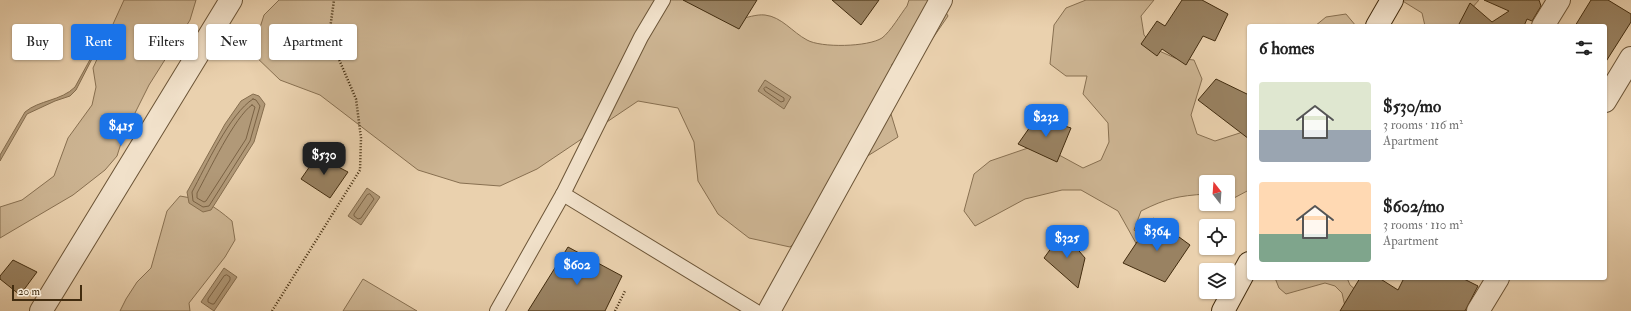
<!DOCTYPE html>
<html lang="en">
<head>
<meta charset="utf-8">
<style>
  :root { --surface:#fff; --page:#f2f2f2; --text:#222; --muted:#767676; --accent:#1a73e8 }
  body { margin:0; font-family:"IM FELL Double Pica",serif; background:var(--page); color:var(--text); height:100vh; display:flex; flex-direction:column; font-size:15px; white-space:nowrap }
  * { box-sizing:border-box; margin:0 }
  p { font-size:13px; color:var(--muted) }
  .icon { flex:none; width:22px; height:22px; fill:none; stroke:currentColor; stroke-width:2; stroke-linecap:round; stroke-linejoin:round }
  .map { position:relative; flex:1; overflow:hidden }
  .drawer { position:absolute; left:1247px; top:24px; width:360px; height:256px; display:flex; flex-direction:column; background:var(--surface); border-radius:4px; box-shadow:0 1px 3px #0004 }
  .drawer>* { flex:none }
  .top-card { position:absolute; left:12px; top:24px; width:380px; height:36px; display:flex; gap:8px }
  .needle { width:26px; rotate:343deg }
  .controls { position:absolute; left:1199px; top:175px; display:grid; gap:8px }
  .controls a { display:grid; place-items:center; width:36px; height:36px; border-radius:4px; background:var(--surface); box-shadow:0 1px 3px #0004; font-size:20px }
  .scale { position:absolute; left:12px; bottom:10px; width:70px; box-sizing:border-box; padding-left:4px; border:2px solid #422c0f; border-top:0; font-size:11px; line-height:14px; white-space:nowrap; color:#422c0f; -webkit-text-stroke:3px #f1e1ca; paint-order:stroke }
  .price { position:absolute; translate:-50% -34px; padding:0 9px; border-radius:8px; background:var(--accent); color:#fff; font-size:13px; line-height:26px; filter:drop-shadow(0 1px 2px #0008) }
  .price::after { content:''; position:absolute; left:50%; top:24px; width:12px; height:9px; margin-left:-6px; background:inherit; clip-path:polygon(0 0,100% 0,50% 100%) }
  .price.selected { background:#222; color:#fff }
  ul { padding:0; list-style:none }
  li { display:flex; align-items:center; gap:12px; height:100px; padding:0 12px }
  li span { display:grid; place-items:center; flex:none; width:112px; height:80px; border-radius:4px; color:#555 }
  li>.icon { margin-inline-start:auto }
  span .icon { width:48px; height:48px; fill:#fffc; stroke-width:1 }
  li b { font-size:17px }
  h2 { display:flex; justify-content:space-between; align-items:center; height:48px; padding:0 12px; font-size:17px }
  .tag { padding:0 14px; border-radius:4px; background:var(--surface); box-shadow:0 1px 3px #0004; font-size:14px; line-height:36px }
  .tag.selected { background:var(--accent); color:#fff }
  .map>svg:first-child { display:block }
</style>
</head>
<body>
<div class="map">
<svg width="1631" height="311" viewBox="0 0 1631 311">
  <rect width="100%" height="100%" fill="#ead1ae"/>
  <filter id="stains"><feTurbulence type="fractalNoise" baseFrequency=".005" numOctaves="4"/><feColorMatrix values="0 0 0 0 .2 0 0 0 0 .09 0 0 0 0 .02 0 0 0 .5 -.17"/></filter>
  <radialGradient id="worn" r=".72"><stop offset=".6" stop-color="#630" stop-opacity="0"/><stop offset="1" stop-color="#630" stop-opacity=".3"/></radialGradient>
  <g fill="#cdb593" stroke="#887051">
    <path d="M 124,0 L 196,0 L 190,20 L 149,85 L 123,137 L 117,156 L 105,170 L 73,195 L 0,238 L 0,207 L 22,200 L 54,176 L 68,138 L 92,105 L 96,87 L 93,68 Z"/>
    <path d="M 279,0 L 707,0 L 738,19 C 747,18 756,14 765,15 C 782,17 792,32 807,40 C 821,48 868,47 882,38 C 891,31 900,15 907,6 L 909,0 L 939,0 L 948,16 L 926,48 L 892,64 L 887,101 L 898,137 L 829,180 L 819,220 L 790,247 L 749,238 L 718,214 L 698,181 L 694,142 L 678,108 L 638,101 L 537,169 L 500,186 L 460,183 L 418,170 L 320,95 L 280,80 L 252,53 L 264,15 Z"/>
    <path d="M 1086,0 L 1154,0 L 1141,16 L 1144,35 L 1157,50 L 1175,58 L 1194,60 L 1202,79 L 1191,115 L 1197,134 L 1215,141 L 1249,130 L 1249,190 L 1234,198 L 1228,197 L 1228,182 L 1206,182 L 1206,194 C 1178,196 1167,198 1141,211 L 1134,230 L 1165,255 L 1146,261 L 1118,211 L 1081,190 L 1062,190 L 1025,199 L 975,226 L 964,211 L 974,174 L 990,161 L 1028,148 L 1048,149 L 1083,168 L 1101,160 L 1109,142 L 1108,123 L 1083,94 L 1087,76 L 1066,76 L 1050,64 L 1054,25 L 1066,8 Z"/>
    <path d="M 1401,0 L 1479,0 L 1463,18 L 1462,26 L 1425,26 L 1422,13 Z"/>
    <path d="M 1346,14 L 1356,26 L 1315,26 L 1326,17 Z"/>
    <path d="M 180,196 C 205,200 213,205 232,221 L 235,240 L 225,257 L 189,303 L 190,311 L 120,311 L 126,299 L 137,282 L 151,268 L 167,211 Z"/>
    <path d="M 1275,278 L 1347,278 L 1350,285 L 1364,297 L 1346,311 L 1342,293 L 1335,286 L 1325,283 L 1286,294 L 1279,288 Z"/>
    <path d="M 363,279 L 417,311 L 343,311 Z"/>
  </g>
  <g fill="#b19978" stroke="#856d4e">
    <path d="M 93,54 L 94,55 L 76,90 L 70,96 L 55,101 L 27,114 L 0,161 L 0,155 L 25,112 C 39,100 61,101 75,87 Z"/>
    <path d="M 765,80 L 791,97 L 784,109 L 758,91 Z"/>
    <path d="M 253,94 L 259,96 L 265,104 L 254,142 L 211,210 L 203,212 L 189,203 L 187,192 L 225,124 L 241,101 Z"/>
    <path d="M 367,188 L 380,197 L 361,225 L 348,216 Z"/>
    <path d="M 224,268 L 237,277 L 214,311 L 201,302 Z"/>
  </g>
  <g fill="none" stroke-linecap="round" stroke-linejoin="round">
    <g stroke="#7a6244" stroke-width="1">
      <path d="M 766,87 L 784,98 L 784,101 L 781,102 L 765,91 L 764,89 Z"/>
      <path d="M 253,99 L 256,100 L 260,106 L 250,141 L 209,206 L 203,207 L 193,201 L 192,192 C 205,168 230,113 253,99 Z"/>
      <path d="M 252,105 L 255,107 L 246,139 L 206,201 L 204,202 L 197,198 L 197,193 C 208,173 235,116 252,105 Z"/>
      <path d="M 370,194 L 374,199 L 361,218 L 358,219 L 354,216 L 354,214 L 367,195 Z"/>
      <path d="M 227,275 L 230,277 L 230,280 L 214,304 L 212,304 L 208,302 L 208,299 L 224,276 Z"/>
    </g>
  </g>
  <g fill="#998262" stroke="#422c0f">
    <path d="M 683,0 L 757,0 L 739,29 Z"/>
    <path d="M 832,0 L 879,0 L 861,25 Z"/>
    <path d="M 1182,0 L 1202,0 L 1228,14 L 1215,41 L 1203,36 L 1186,65 L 1162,49 L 1157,56 L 1141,44 L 1157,21 L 1165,26 Z"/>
    <path d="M 1484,0 L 1539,0 L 1541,6 L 1532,21 L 1527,19 L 1524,26 L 1458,26 L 1470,3 L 1492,22 L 1509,11 Z"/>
    <path d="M 1591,0 L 1608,0 L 1631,14 L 1631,22 L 1605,63 L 1605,26 L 1575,26 Z"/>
    <path d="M 1216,79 L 1249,95 L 1249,139 L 1198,100 Z"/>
    <path d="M 1037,117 L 1071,128 L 1057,162 L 1018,144 Z"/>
    <path d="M 317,156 L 348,172 L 330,198 L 301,179 Z"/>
    <path d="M 1153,218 L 1190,245 L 1165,282 L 1123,263 Z"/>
    <path d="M 1063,232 L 1085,258 L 1078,288 L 1044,258 Z"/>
    <path d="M 568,247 L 622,276 L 605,311 L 528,311 Z"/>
    <path d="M 13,260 L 37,272 L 20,295 L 0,279 L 0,276 Z"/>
    <path d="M 1360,278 L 1379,278 L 1398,290 L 1404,278 L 1462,278 L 1478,286 L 1465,311 L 1340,311 Z"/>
  </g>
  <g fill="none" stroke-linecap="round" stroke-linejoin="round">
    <defs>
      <g id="lane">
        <path d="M 563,194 L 755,311"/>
        <path d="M 497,311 L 563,194 L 641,37 L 663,0"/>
      </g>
      <g id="street">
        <path d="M 1543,26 L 1559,0"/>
        <path d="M 1605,101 L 1631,58"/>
        <path d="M 41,311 L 231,0"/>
        <path d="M 769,311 L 941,0"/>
        <path d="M 1478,311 L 1498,278"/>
      </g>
      <g id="secondary">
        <path d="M 1377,26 L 1392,0"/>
        <path d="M 1223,311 L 1249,263"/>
      </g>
    </defs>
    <use href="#lane" stroke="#6c5537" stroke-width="16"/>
    <use href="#street" stroke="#6c5537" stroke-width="24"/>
    <use href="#secondary" stroke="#422c0f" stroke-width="24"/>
    <g stroke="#422c0f" stroke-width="2.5" stroke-dasharray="1 2" stroke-linecap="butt">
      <path d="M 272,311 L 360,170 L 361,138 L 356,99 L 338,57 L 330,29 L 334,0"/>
      <path d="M 615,311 L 625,291"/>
    </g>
    <use href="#lane" stroke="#f1e1ca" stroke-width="14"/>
    <use href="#street" stroke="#f1e1ca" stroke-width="22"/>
    <use href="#secondary" stroke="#f1e1ca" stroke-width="22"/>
  </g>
  <rect width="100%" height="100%" filter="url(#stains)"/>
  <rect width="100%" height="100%" fill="url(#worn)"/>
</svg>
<div class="controls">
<a><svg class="needle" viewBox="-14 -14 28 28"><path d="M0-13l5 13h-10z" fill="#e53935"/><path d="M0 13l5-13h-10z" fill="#767676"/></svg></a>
<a><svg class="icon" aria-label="locate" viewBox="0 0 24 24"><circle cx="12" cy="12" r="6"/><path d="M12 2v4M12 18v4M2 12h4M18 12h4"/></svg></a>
<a><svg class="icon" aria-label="layers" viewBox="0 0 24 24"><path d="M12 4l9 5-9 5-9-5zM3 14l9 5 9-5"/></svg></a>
</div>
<div class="scale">20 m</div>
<b class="price" style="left:1046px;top:138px">$232</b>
<b class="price" style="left:121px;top:147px">$415</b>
<b class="price selected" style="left:324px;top:176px">$530</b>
<b class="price" style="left:1157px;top:252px">$364</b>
<b class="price" style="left:1067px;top:259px">$325</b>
<b class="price" style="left:577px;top:286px">$602</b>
<div class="top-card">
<a class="tag">Buy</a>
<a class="tag selected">Rent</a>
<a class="tag">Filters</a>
<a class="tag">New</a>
<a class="tag">Apartment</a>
</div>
<section class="drawer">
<h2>6 homes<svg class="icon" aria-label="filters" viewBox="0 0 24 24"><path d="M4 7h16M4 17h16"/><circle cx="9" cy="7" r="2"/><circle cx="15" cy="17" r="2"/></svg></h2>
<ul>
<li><span style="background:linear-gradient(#dfe7d0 60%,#9aa5b1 0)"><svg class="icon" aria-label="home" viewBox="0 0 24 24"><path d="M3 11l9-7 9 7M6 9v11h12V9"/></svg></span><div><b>$530/mo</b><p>3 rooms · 116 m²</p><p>Apartment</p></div></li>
<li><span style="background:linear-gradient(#ffd9b3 65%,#7fa58c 0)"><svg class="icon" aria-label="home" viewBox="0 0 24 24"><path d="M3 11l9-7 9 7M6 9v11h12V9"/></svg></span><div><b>$602/mo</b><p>3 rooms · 110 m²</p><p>Apartment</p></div></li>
</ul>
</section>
</div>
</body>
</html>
